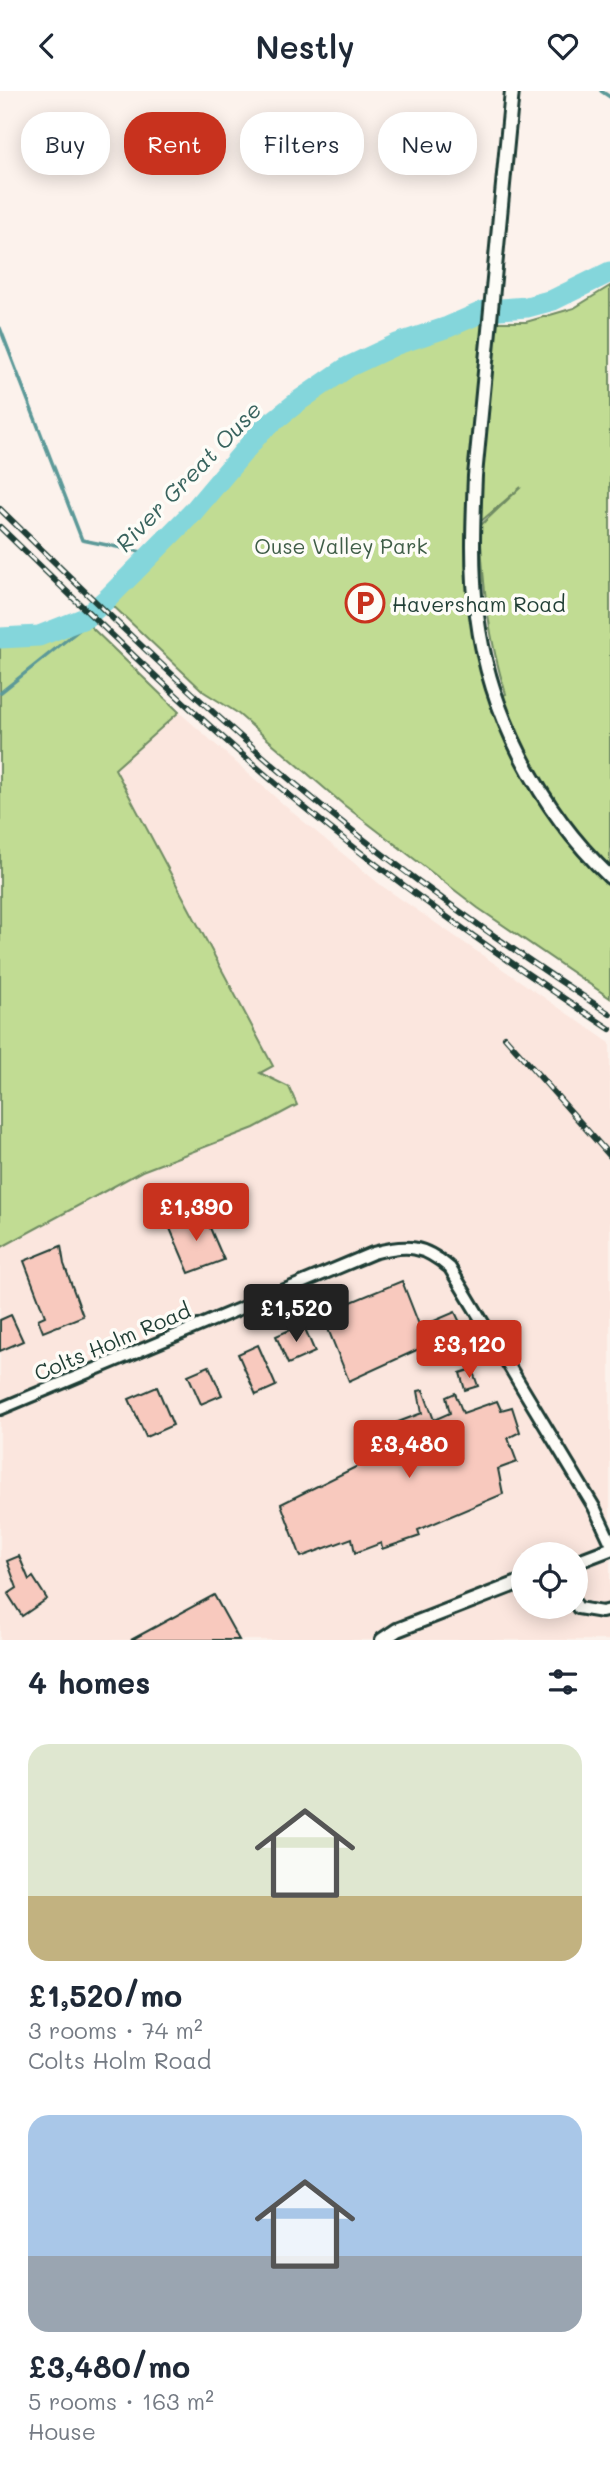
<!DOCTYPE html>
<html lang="en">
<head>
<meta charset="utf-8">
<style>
  :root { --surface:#fff; --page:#f6f6f7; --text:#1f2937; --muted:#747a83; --accent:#c8321e }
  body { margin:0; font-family:Mali,sans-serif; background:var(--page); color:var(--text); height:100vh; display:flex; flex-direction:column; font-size:26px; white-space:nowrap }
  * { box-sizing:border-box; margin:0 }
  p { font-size:23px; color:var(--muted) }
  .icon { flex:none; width:38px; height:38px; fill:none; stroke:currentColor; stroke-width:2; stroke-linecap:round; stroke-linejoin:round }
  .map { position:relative; height:1549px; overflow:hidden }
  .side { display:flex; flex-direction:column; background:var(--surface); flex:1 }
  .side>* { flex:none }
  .top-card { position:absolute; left:21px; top:21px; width:569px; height:63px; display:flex; gap:14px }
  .buttons { position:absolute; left:511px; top:1451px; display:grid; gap:14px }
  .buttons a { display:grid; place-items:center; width:77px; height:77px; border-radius:50%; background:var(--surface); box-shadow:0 4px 18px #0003; font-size:35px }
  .price { position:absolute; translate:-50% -60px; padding:0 16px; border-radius:7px; background:var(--accent); color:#fff; font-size:23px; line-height:46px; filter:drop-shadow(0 2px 4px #0008) }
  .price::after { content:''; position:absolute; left:50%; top:42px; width:21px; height:16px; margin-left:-10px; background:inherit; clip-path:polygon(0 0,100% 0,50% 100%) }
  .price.current { background:#222; color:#fff }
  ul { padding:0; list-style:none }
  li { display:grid; align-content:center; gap:14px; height:371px; padding:0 28px }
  li span { display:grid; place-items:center; height:217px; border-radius:21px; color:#555 }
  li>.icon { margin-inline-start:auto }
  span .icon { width:126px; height:126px; fill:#fffc; stroke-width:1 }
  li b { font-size:30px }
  h2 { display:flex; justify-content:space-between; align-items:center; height:84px; padding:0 28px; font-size:30px }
  .tag { padding:0 24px; border-radius:28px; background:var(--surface); box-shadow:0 4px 18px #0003; font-size:24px; line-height:63px }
  .tag.current { background:var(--accent); color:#fff }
  header { display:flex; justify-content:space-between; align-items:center; height:91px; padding:0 28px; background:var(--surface); font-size:32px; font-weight:600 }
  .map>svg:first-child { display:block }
</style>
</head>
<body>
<header><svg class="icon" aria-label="back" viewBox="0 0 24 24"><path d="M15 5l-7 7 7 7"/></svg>Nestly<svg class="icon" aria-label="heart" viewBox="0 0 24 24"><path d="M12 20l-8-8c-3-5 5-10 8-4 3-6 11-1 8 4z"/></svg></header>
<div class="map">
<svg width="610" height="1549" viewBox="0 0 610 1549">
  <rect width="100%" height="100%" fill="#fcf2ec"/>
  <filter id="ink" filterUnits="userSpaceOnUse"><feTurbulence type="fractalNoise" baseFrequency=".0143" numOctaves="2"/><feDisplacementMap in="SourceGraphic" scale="14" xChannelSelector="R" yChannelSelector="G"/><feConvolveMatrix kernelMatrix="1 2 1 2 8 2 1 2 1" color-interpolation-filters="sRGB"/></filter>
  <g filter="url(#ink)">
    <path fill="#fbe6de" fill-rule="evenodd" d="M 179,621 L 292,721 L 382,795 L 610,952 L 610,1549 L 0,1549 L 0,1120 L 273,974 L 115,678 ZM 523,1463 L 576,1463 L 576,1516 L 523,1516 Z"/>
    <g fill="#c1dc93" stroke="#708c64" stroke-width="2" fill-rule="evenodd">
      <path d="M 610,195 L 610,786 L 565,740 L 578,762 L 610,796 L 610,907 L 478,817 L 344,714 L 236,621 L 204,601 L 108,510 L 263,345 L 292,318 L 341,278 L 370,263 L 466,231 L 526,231 L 574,217 ZM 521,396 L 480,435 C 483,492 488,548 506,603 L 497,607 L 473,487 L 472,438 Z"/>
      <path d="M 87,532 L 179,621 L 115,678 L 273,975 L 260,982 L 289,996 L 297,1014 L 254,1037 L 142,1080 L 0,1157 L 0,551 L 78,540 Z"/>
    </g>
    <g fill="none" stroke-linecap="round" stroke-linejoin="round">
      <g stroke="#5c9998" stroke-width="3.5">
        <path d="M 601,0 L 610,6"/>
        <path d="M 0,237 L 82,449 L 152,463"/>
        <path d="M 0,602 L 84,535"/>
      </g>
      <path stroke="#84d6db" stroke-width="21" d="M 0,547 L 39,545 L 85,527 L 109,506 L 192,422 L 261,340 L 300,309 L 348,276 L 397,253 L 448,236 L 487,219 L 527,216 L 553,209 L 610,181"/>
    </g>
    <g fill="#f8c9be" stroke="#1f3d34" stroke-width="2">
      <path d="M 204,1123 L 224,1169 L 189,1182 L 169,1135 Z"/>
      <path d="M 61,1155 L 64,1173 L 83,1225 L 43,1241 L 38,1228 L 45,1225 L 24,1170 Z"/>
      <path d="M 402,1190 L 420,1236 L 455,1221 L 468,1248 L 434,1259 L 432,1252 L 349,1290 L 322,1223 Z"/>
      <path d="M 11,1224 L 23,1250 L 0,1260 L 0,1229 Z"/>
      <path d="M 303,1233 L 315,1261 L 288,1273 L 276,1245 Z"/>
      <path d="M 258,1254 L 276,1295 L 256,1304 L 238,1263 Z"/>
      <path d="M 209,1275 L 222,1304 L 201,1313 L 188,1284 Z"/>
      <path d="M 472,1278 L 478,1295 L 465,1299 L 460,1282 Z"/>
      <path d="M 157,1296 L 173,1334 L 146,1346 L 129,1308 Z"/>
      <path d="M 423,1299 L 434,1329 L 450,1322 L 446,1306 L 455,1302 L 463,1322 L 497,1310 L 501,1319 L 512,1316 L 520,1341 L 508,1347 L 517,1371 L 498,1378 L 503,1403 L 418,1439 L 420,1445 L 382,1458 L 381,1452 L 355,1462 L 352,1447 L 301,1466 L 281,1413 L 372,1368 L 368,1359 L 382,1337 L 422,1322 L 418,1300 Z"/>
      <path d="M 19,1465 L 29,1489 L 33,1486 L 47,1508 L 22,1525 L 8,1503 L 17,1497 L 7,1470 Z"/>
      <path d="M 214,1504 L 239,1549 L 131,1549 Z"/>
    </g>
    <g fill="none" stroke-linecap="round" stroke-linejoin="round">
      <defs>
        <g id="minor">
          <path d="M 0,1318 L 373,1162 C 407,1153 424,1154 450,1177 L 594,1416 L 610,1450"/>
          <path d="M 576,1513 L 578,1517 L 602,1521 L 610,1519"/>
        </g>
        <g id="tertiary">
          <path d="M 512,0 L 475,385 C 473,432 471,478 477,524 C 489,622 539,718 610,786"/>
          <path d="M 576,1471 L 610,1458"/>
          <path d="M 382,1549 L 397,1539 L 523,1490"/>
        </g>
      </defs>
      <use href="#minor" stroke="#1f3d34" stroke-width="16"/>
      <use href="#tertiary" stroke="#1f3d34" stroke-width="18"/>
      <use href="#minor" stroke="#fdfcf7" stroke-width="10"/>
      <use href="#tertiary" stroke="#fdfcf7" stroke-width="12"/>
      <defs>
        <g id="rail">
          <path d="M 0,418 C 87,503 174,588 266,668 C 374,762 490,845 610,923"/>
          <path d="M 0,436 C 99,532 198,629 305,717 C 402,797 505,869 610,938"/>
          <path d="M 505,946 L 610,1065"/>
        </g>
      </defs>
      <use href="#rail" stroke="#1f3d34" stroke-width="6"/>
      <use href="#rail" stroke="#fdfcf7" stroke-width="3.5" stroke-dasharray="10" stroke-linecap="butt"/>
    </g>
  </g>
  <defs>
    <symbol id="parking-ring" viewBox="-11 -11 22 22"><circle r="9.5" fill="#fdfcf7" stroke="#c8321e" stroke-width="1.5"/><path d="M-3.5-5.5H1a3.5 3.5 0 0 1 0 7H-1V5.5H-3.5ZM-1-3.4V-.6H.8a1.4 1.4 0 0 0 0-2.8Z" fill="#c8321e"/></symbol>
  </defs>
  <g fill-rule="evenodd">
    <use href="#parking-ring" x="343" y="490" width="44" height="44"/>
  </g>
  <g text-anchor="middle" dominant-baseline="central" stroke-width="7" stroke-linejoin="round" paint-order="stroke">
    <g font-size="21" fill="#3f5d47" stroke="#fdfcf7">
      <text x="341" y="454">Ouse Valley Park</text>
    </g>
    <g font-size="21" fill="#1f3d34" stroke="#fdfcf7" text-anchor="start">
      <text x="392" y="512">Haversham Road</text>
    </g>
    <g font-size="21" fill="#1f3d34" stroke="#fdfcf7">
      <text transform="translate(112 1250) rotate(-23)">Colts Holm Road</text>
    </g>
    <g font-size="23" font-style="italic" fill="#38635e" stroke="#fdfcf7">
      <text transform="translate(188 385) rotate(-46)">River Great Ouse</text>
    </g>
  </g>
</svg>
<div class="buttons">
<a><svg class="icon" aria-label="locate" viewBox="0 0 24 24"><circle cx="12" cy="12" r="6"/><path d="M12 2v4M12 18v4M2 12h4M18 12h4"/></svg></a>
</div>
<b class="price" style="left:196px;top:1152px">£1,390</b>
<b class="price current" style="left:296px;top:1253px">£1,520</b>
<b class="price" style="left:469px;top:1289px">£3,120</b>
<b class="price" style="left:409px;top:1389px">£3,480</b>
<div class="top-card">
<a class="tag">Buy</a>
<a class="tag current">Rent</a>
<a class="tag">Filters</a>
<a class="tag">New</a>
</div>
</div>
<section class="side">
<h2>4 homes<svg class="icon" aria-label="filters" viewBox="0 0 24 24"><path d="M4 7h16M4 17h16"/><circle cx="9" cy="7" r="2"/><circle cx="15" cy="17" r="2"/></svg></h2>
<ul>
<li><span style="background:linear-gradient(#dfe7d0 70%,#c2b280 0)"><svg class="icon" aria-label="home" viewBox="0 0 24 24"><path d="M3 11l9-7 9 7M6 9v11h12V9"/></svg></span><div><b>£1,520/mo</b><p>3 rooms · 74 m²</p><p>Colts Holm Road</p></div></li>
<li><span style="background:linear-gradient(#a9c7e8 65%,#9aa5b1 0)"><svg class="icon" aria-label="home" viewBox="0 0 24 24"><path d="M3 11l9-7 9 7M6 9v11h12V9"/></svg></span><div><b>£3,480/mo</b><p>5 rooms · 163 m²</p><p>House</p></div></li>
</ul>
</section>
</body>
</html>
